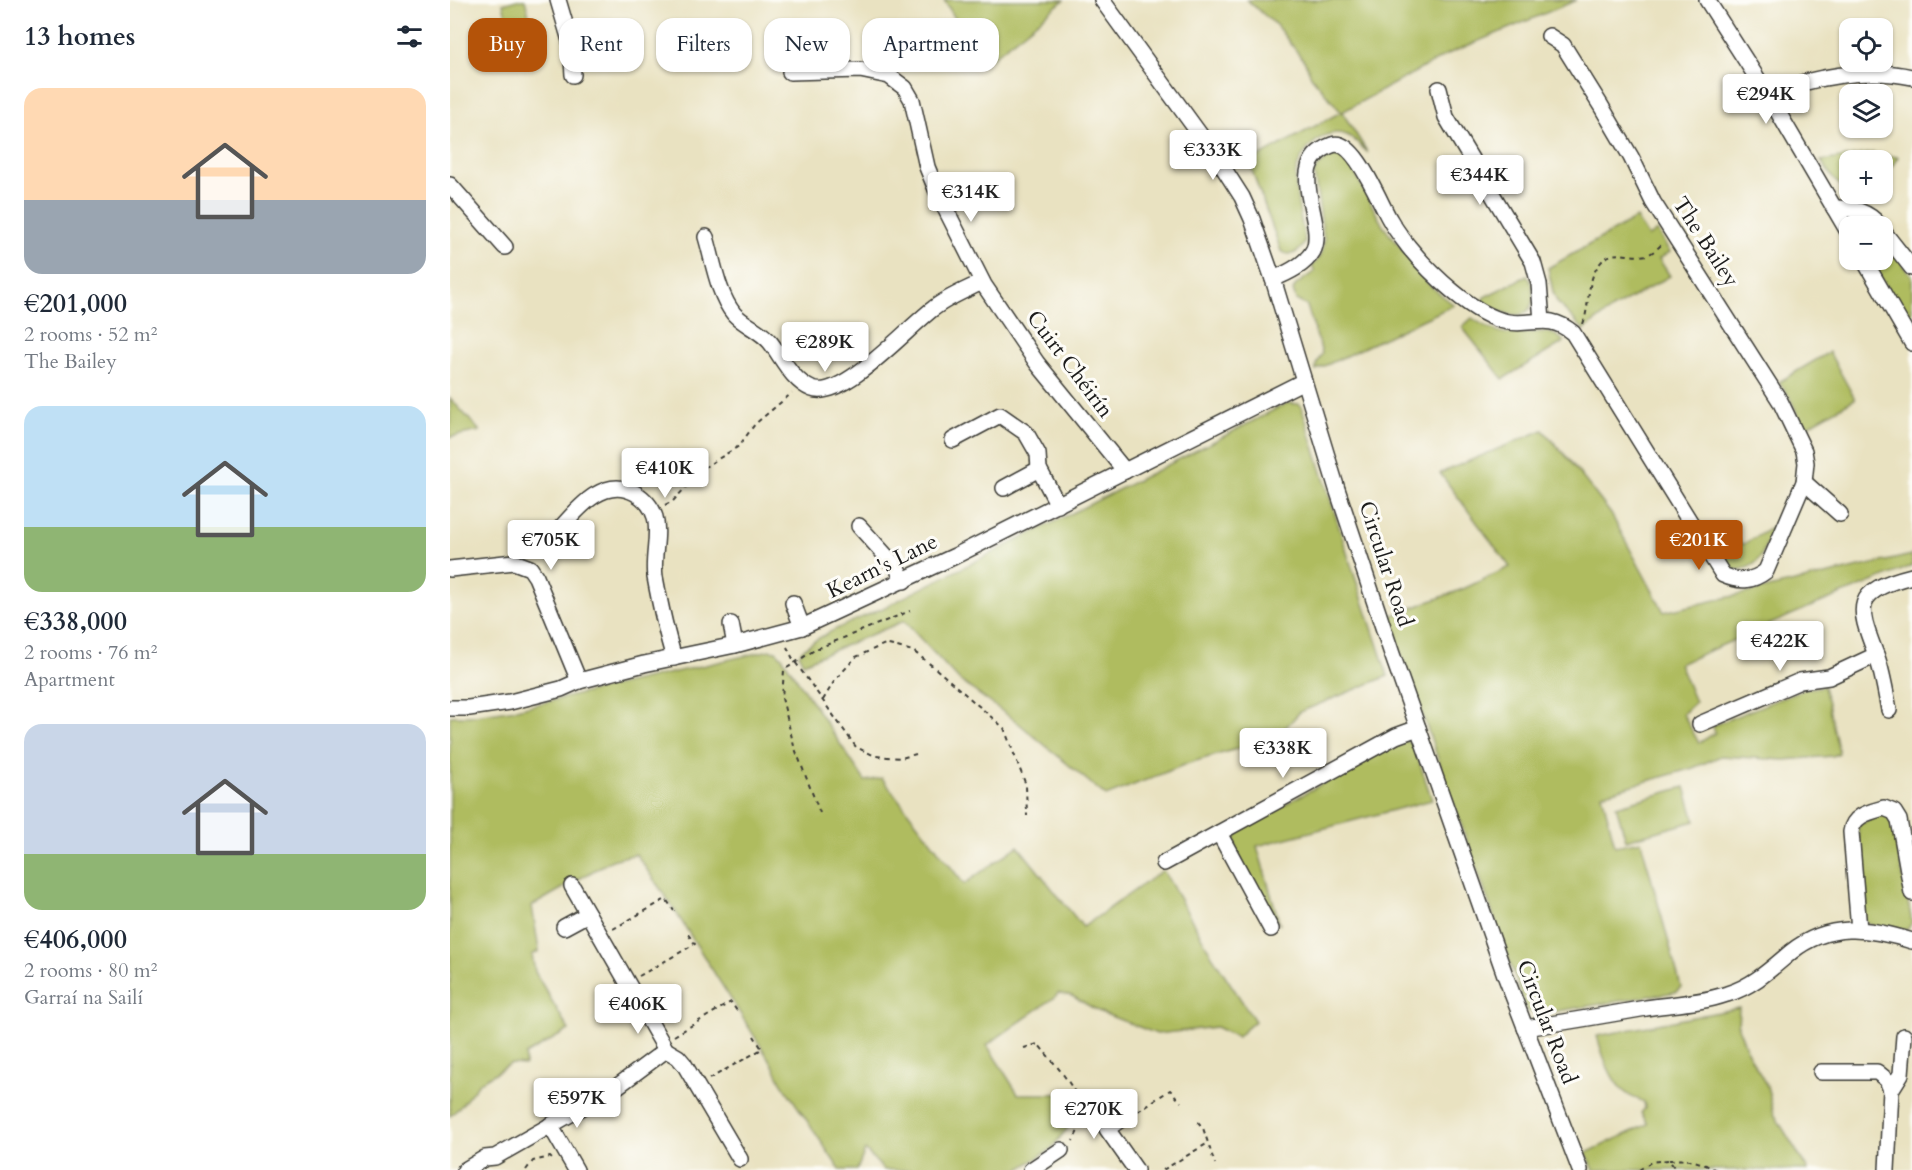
<!DOCTYPE html>
<html lang="en">
<head>
<meta charset="utf-8">
<style>
  :root { --surface:#fff; --page:#f2f2f3; --text:#1f2937; --muted:#747a83; --accent:#b45309 }
  body { margin:0; font-family:Cardo,serif; background:var(--page); color:var(--text); height:100vh; display:flex; flex-direction:column; font-size:22px; white-space:nowrap }
  * { box-sizing:border-box; margin:0 }
  p { font-size:20px; color:var(--muted) }
  .icon { flex:none; width:33px; height:33px; fill:none; stroke:currentColor; stroke-width:2; stroke-linecap:round; stroke-linejoin:round }
  .map { position:relative; flex:1; overflow:hidden }
  .sheet { display:flex; flex-direction:column; background:var(--surface); width:450px }
  .sheet>* { flex:none }
  .top-card { position:absolute; left:18px; top:18px; width:570px; height:54px; display:flex; gap:12px }
  .controls { position:absolute; left:1389px; top:18px; display:grid; gap:12px }
  .controls a { display:grid; place-items:center; width:54px; height:54px; border-radius:12px; background:var(--surface); box-shadow:0 2px 4px #0004; font-size:30px }
  .price { position:absolute; translate:-50% -51px; padding:0 14px; border-radius:6px; background:#fff; color:#222; font-size:20px; line-height:39px; filter:drop-shadow(0 2px 3px #0008) }
  .price::after { content:''; position:absolute; left:50%; top:36px; width:18px; height:14px; margin-left:-9px; background:inherit; clip-path:polygon(0 0,100% 0,50% 100%) }
  .price.current { background:var(--accent); color:#fff }
  ul { padding:0; list-style:none }
  li { display:grid; align-content:center; gap:12px; height:318px; padding:0 24px }
  li span { display:grid; place-items:center; height:186px; border-radius:18px; color:#555 }
  li>.icon { margin-inline-start:auto }
  span .icon { width:108px; height:108px; fill:#fffc; stroke-width:1 }
  li b { font-size:26px }
  h2 { display:flex; justify-content:space-between; align-items:center; height:72px; padding:0 24px; font-size:26px }
  .chip { padding:0 21px; border-radius:18px; background:var(--surface); box-shadow:0 2px 4px #0004; font-size:21px; line-height:54px }
  .chip.current { background:var(--accent); color:#fff }
  main { display:flex; flex:1; min-height:0 }
  .map>svg:first-child { display:block }
</style>
</head>
<body>
<main>
<section class="sheet">
<h2>13 homes<svg class="icon" aria-label="filters" viewBox="0 0 24 24"><path d="M4 7h16M4 17h16"/><circle cx="9" cy="7" r="2"/><circle cx="15" cy="17" r="2"/></svg></h2>
<ul>
<li><span style="background:linear-gradient(#ffd9b3 60%,#9aa5b1 0)"><svg class="icon" aria-label="home" viewBox="0 0 24 24"><path d="M3 11l9-7 9 7M6 9v11h12V9"/></svg></span><div><b>€201,000</b><p>2 rooms · 52 m²</p><p>The Bailey</p></div></li>
<li><span style="background:linear-gradient(#bfe0f5 65%,#8fb573 0)"><svg class="icon" aria-label="home" viewBox="0 0 24 24"><path d="M3 11l9-7 9 7M6 9v11h12V9"/></svg></span><div><b>€338,000</b><p>2 rooms · 76 m²</p><p>Apartment</p></div></li>
<li><span style="background:linear-gradient(#c9d6e8 70%,#8fb573 0)"><svg class="icon" aria-label="home" viewBox="0 0 24 24"><path d="M3 11l9-7 9 7M6 9v11h12V9"/></svg></span><div><b>€406,000</b><p>2 rooms · 80 m²</p><p>Garraí na Sailí</p></div></li>
</ul>
</section>
<div class="map">
<svg width="1462" height="1170" viewBox="0 0 1462 1170">
  <rect width="100%" height="100%" fill="#fdfcf7"/>
  <filter id="ink" filterUnits="userSpaceOnUse"><feTurbulence type="fractalNoise" baseFrequency=".0167" numOctaves="2"/><feDisplacementMap in="SourceGraphic" scale="12" xChannelSelector="R" yChannelSelector="G"/><feConvolveMatrix kernelMatrix="1 2 1 2 8 2 1 2 1" color-interpolation-filters="sRGB"/></filter>
  <filter id="wash" filterUnits="userSpaceOnUse"><feTurbulence type="fractalNoise" baseFrequency=".008" numOctaves="4" result="noise"/><feDisplacementMap in="SourceGraphic" scale="24" xChannelSelector="R" yChannelSelector="G"/><feGaussianBlur stdDeviation="1.35" result="paint"/><feColorMatrix in="noise" values="0 0 0 0 0 0 0 0 0 0 0 0 0 0 0 0 0 1.4 0 .05"/><feComposite in="paint" operator="in"/></filter>
  <g filter="url(#wash)">
    <rect width="100%" height="100%" fill="#e9e2c1"/>
    <g fill="#afbc5e" stroke="#666c3d" stroke-width="1.5">
      <path d="M 67,0 L 75,0 L 88,49 L 66,55 L 53,4 Z"/>
      <path d="M 494,0 L 614,0 L 533,65 Z"/>
      <path d="M 797,0 L 1127,0 L 1000,53 L 892,112 L 918,153 C 912,147 905,139 897,135 C 874,126 851,151 846,172 C 843,187 852,224 855,241 C 851,252 841,258 831,251 L 799,162 L 891,112 L 861,76 L 855,62 L 826,25 Z"/>
      <path d="M 885,151 L 890,152 L 900,164 L 933,226 L 971,272 L 969,275 L 984,289 L 1004,305 L 866,370 L 866,365 L 872,353 L 857,306 L 846,300 L 843,290 L 846,285 L 865,271 L 862,266 C 871,258 873,252 874,240 L 864,172 L 879,155 Z"/>
      <path d="M 1422,153 L 1448,157 L 1433,180 L 1432,160 L 1400,160 L 1400,193 L 1384,180 L 1371,161 Z"/>
      <path d="M 1186,218 L 1198,237 L 1207,231 L 1220,252 L 1209,259 L 1220,276 L 1162,309 L 1134,330 L 1107,302 L 1103,292 L 1098,268 Z"/>
      <path d="M 1433,238 L 1462,276 L 1462,332 L 1421,260 L 1432,260 Z"/>
      <path d="M 1077,276 C 1082,281 1082,286 1083,293 C 1084,328 1049,313 1032,302 L 1034,297 Z"/>
      <path d="M 1022,318 C 1034,326 1046,333 1061,334 C 1079,335 1101,325 1114,342 L 1053,379 L 1012,327 Z"/>
      <path d="M 1379,352 L 1405,399 L 1354,428 L 1340,398 L 1329,382 Z"/>
      <path d="M 0,398 L 30,431 L 0,437 Z"/>
      <path d="M 837,403 L 849,404 L 852,408 L 898,556 L 938,676 L 850,712 L 836,727 L 824,736 L 797,746 L 739,763 L 656,796 L 567,722 L 509,680 L 454,621 L 353,663 L 349,655 C 359,637 415,617 435,607 C 569,538 705,474 837,403 Z"/>
      <path d="M 1093,430 L 1116,456 L 1161,514 L 1214,612 L 1462,555 L 1462,566 L 1355,609 L 1229,664 L 1245,702 L 1233,714 L 1249,743 L 1265,733 L 1262,726 L 1354,689 L 1374,686 L 1389,753 L 1383,756 L 1334,760 L 1271,756 L 1243,768 L 1152,794 L 1165,846 L 1191,841 L 1231,987 L 1226,992 L 1089,1014 L 1077,1011 L 938,617 L 1013,589 L 1060,567 L 990,473 Z"/>
      <path d="M 1323,527 C 1313,550 1313,569 1284,570 L 1278,565 L 1270,551 L 1289,540 L 1292,545 Z"/>
      <path d="M 320,650 L 326,651 L 332,657 L 415,781 L 432,778 L 514,884 L 568,846 L 633,927 L 713,870 L 763,957 L 805,1021 L 787,1037 L 766,1027 L 707,1034 L 650,1012 L 622,996 L 608,993 L 605,997 L 537,1045 L 568,1094 L 617,1094 L 621,1106 L 622,1116 L 617,1129 L 600,1150 L 568,1170 L 434,1170 L 415,1150 L 407,1170 L 390,1170 L 331,1082 L 324,1067 L 218,900 L 186,854 L 162,860 L 82,906 L 89,951 L 82,955 L 85,972 L 119,1030 L 75,1055 L 75,1065 L 60,1064 L 30,1082 L 10,1107 L 0,1116 L 0,716 L 19,716 L 66,709 Z"/>
      <path d="M 952,740 L 963,743 L 982,800 L 807,846 L 830,925 C 818,910 786,859 785,842 C 785,836 787,833 790,829 Z"/>
      <path d="M 1235,787 L 1245,821 L 1176,840 L 1166,806 Z"/>
      <path d="M 1431,814 L 1438,816 L 1442,821 L 1462,922 L 1458,929 C 1447,933 1422,928 1414,920 L 1408,827 L 1410,824 Z"/>
      <path d="M 1289,1008 L 1288,1027 L 1299,1055 L 1317,1086 L 1324,1114 L 1358,1170 L 1144,1170 L 1136,1153 L 1198,1124 L 1191,1113 L 1195,1108 L 1194,1102 C 1189,1099 1182,1098 1177,1094 C 1160,1081 1153,1056 1147,1036 Z"/>
    </g>
  </g>
  <g filter="url(#ink)">
    <g fill="none" stroke-linecap="round" stroke-linejoin="round">
      <defs>
        <g id="minor">
          <path d="M 108,0 L 121,44 L 123,75"/>
          <path d="M 652,0 L 767,158 L 792,197 L 802,219 L 823,279 L 887,489 L 942,654 L 1055,975 L 1130,1170"/>
          <path d="M 1257,0 L 1318,95 L 1400,235"/>
          <path d="M 340,72 L 410,70 L 439,76 L 455,88 L 462,100 L 477,167 L 488,194 L 534,285 L 587,363 L 675,471"/>
          <path d="M 989,89 L 996,117 L 1083,262 L 1089,284 L 1092,321"/>
          <path d="M 1318,95 C 1359,77 1418,67 1462,77"/>
          <path d="M 0,185 L 55,247"/>
          <path d="M 1384,208 C 1403,208 1418,211 1430,226"/>
          <path d="M 1432,230 L 1462,268"/>
          <path d="M 256,237 C 263,260 268,295 284,314 C 294,325 310,330 320,342 C 332,357 342,381 362,389 C 393,401 459,326 484,308 C 498,297 516,290 532,282"/>
          <path d="M 1414,260 L 1462,343"/>
          <path d="M 823,279 C 838,273 855,265 863,251 C 878,223 831,164 882,145 C 905,137 930,204 940,220 C 945,229 952,238 958,246 C 979,272 1024,316 1058,322 C 1084,326 1098,312 1123,333 L 1273,575 C 1289,582 1302,582 1316,571 L 1354,482 L 1356,463 L 1354,451 L 1330,401 L 1203,202 L 1181,157 L 1151,106 L 1113,45 L 1099,36"/>
          <path d="M 503,440 L 550,415 L 576,433 L 588,454 L 589,469 L 608,505"/>
          <path d="M 1354,482 L 1390,514"/>
          <path d="M 554,488 L 589,469"/>
          <path d="M 409,526 L 447,568 L 454,581"/>
          <path d="M 100,540 C 121,518 150,473 185,493 C 194,498 202,507 205,517 C 210,535 202,558 205,577 C 210,604 216,632 224,658"/>
          <path d="M 0,569 L 64,562 L 80,568 L 86,577 L 129,681"/>
          <path d="M 343,603 L 352,627"/>
          <path d="M 281,624 L 285,645"/>
          <path d="M 0,708 L 19,708 L 60,702 L 111,689 L 129,681 L 194,664 L 285,645 L 352,627 L 505,556 L 854,381"/>
          <path d="M 1439,710 C 1436,693 1433,676 1428,660 C 1409,609 1398,592 1462,576"/>
          <path d="M 1250,724 L 1350,681 L 1379,677 L 1426,655"/>
          <path d="M 769,833 L 821,929"/>
          <path d="M 714,863 L 946,736 L 968,728"/>
          <path d="M 122,886 L 216,1050 L 228,1057 L 234,1064 L 290,1159"/>
          <path d="M 114,927 L 138,914"/>
          <path d="M 1409,930 L 1401,832 C 1403,815 1420,812 1434,808 L 1444,812 L 1449,820 L 1462,893"/>
          <path d="M 1075,1028 C 1115,1022 1156,1015 1196,1008 C 1223,1004 1251,1003 1277,994 C 1302,987 1322,968 1341,952 C 1378,922 1419,927 1462,941"/>
          <path d="M 1371,1072 L 1427,1072 L 1437,1080 L 1441,1090 L 1437,1170"/>
          <path d="M 1441,1090 L 1451,1074 L 1454,1036"/>
          <path d="M 674,1117 L 657,1129 L 686,1170"/>
          <path d="M 100,1125 L 126,1170"/>
          <path d="M 15,1170 L 35,1158 L 45,1157 L 161,1091 L 216,1050"/>
          <path d="M 581,1170 L 611,1150"/>
        </g>
      </defs>
      <use href="#minor" stroke="#3b3a35" stroke-width="18"/>
      <g stroke="#3b3a35" stroke-width="2" stroke-dasharray="4.5 4.5" stroke-linecap="butt">
        <path d="M 1133,324 C 1139,308 1137,289 1144,273 C 1159,243 1174,259 1197,255 C 1203,253 1208,248 1212,244"/>
        <path d="M 215,505 L 223,501 L 255,467 L 289,446 L 305,424 L 342,393"/>
        <path d="M 337,647 L 343,659 L 406,747 L 425,756 L 451,758 L 466,754"/>
        <path d="M 373,700 L 385,680 L 406,657 L 435,644 L 463,651 L 485,668 L 554,728 L 576,785 L 577,816"/>
        <path d="M 370,813 L 344,746 L 332,698 L 334,670 L 366,649 L 460,611"/>
        <path d="M 163,929 L 216,899 L 224,911"/>
        <path d="M 189,976 L 245,944 L 237,933"/>
        <path d="M 224,1036 L 281,1002 L 289,1014"/>
        <path d="M 574,1048 L 588,1044 C 601,1060 632,1092 632,1115 C 632,1124 627,1133 623,1141"/>
        <path d="M 259,1079 L 312,1049 L 304,1036"/>
        <path d="M 688,1111 L 720,1090 L 731,1102"/>
        <path d="M 748,1122 L 753,1128 L 765,1164"/>
        <path d="M 1219,1160 C 1240,1158 1248,1161 1266,1170"/>
        <path d="M 76,1170 L 83,1161 L 100,1157 L 102,1159"/>
        <path d="M 713,1170 L 758,1143"/>
        <path d="M 1189,1170 L 1201,1162 L 1219,1160 L 1226,1170"/>
      </g>
      <use href="#minor" stroke="#fff" stroke-width="15"/>
    </g>
  </g>
  <g text-anchor="middle" dominant-baseline="central" stroke-width="6" stroke-linejoin="round" paint-order="stroke">
    <g font-size="22" fill="#1c1c1c" stroke="#fdfcf7">
      <text transform="translate(1256 242) rotate(57)">The Bailey</text>
      <text transform="translate(620 364) rotate(53)">Cuirt Chéirín</text>
      <text transform="translate(936 564) rotate(72)">Circular Road</text>
      <text transform="translate(432 566) rotate(-26)">Kearn's Lane</text>
      <text transform="translate(1097 1022) rotate(69)">Circular Road</text>
    </g>
  </g>
</svg>
<div class="controls">
<a><svg class="icon" aria-label="locate" viewBox="0 0 24 24"><circle cx="12" cy="12" r="6"/><path d="M12 2v4M12 18v4M2 12h4M18 12h4"/></svg></a>
<a><svg class="icon" aria-label="layers" viewBox="0 0 24 24"><path d="M12 4l9 5-9 5-9-5zM3 14l9 5 9-5"/></svg></a>
<a>+</a>
<a>−</a>
</div>
<b class="price" style="left:1316px;top:125px">€294K</b>
<b class="price" style="left:763px;top:181px">€333K</b>
<b class="price" style="left:1030px;top:206px">€344K</b>
<b class="price" style="left:521px;top:223px">€314K</b>
<b class="price" style="left:375px;top:373px">€289K</b>
<b class="price" style="left:215px;top:499px">€410K</b>
<b class="price" style="left:101px;top:571px">€705K</b>
<b class="price current" style="left:1249px;top:571px">€201K</b>
<b class="price" style="left:1330px;top:672px">€422K</b>
<b class="price" style="left:833px;top:779px">€338K</b>
<b class="price" style="left:188px;top:1035px">€406K</b>
<b class="price" style="left:127px;top:1129px">€597K</b>
<b class="price" style="left:644px;top:1140px">€270K</b>
<div class="top-card">
<a class="chip current">Buy</a>
<a class="chip">Rent</a>
<a class="chip">Filters</a>
<a class="chip">New</a>
<a class="chip">Apartment</a>
</div>
</div>
</main>
</body>
</html>
